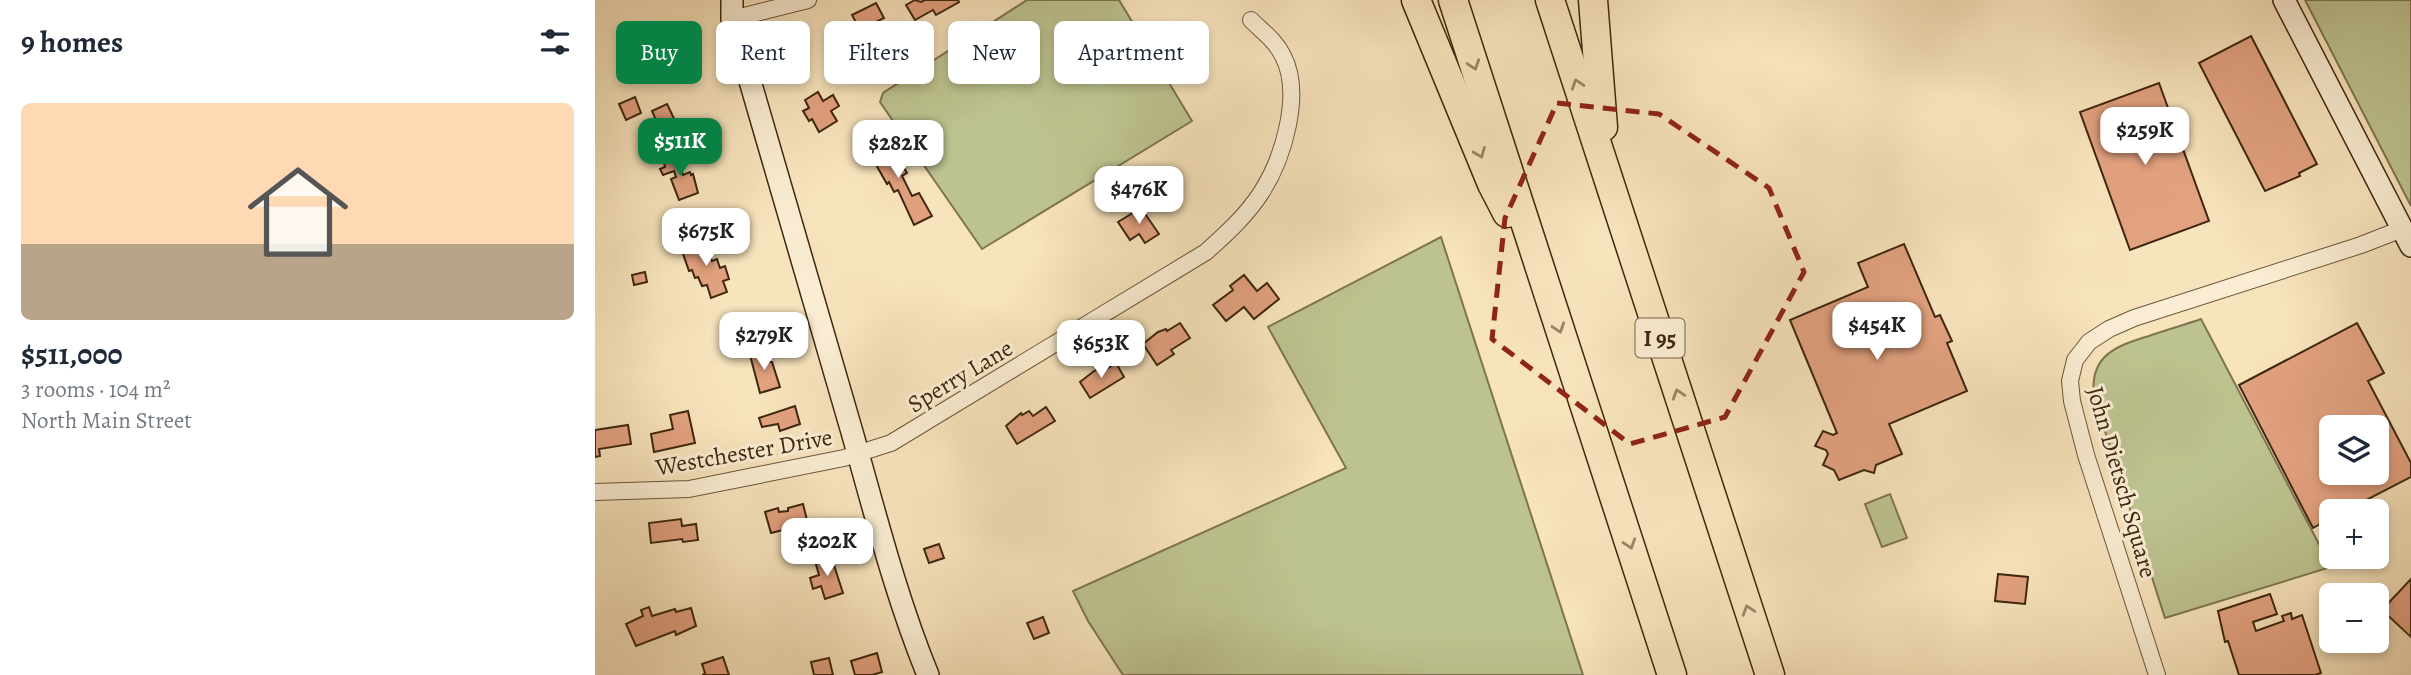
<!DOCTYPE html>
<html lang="en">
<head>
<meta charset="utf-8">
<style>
  :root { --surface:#fff; --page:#f2f2f3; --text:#1f2937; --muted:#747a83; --accent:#0b8043 }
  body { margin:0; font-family:Alegreya,serif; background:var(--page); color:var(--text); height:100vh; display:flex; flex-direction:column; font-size:26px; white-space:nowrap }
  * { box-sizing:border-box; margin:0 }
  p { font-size:23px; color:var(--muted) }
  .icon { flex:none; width:38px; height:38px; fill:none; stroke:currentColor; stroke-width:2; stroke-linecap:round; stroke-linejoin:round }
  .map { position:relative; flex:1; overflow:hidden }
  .drawer { display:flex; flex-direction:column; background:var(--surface); width:595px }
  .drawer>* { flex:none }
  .guide { position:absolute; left:21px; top:21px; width:665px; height:63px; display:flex; gap:14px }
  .tools { position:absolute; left:1724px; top:415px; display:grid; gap:14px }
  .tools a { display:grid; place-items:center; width:70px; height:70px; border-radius:10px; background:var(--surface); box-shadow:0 4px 10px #0003; font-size:35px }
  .price { position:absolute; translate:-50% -60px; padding:0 16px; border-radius:14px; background:#fff; color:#222; font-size:23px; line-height:46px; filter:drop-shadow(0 2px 4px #0008) }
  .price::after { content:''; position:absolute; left:50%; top:42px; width:21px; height:16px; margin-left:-10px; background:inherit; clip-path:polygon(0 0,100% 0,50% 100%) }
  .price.on { background:var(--accent); color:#fff }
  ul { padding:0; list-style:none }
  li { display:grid; align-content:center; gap:14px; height:371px; padding:0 21px }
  li span { display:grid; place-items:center; height:217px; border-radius:10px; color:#555 }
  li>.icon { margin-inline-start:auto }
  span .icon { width:126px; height:126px; fill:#fffc; stroke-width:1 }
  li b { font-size:30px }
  h2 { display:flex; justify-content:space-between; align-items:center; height:84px; padding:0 21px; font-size:30px }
  .chip { padding:0 24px; border-radius:10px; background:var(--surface); box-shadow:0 4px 10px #0003; font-size:24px; line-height:63px }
  .chip.on { background:var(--accent); color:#fff }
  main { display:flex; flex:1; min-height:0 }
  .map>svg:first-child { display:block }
</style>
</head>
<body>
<main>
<section class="drawer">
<h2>9 homes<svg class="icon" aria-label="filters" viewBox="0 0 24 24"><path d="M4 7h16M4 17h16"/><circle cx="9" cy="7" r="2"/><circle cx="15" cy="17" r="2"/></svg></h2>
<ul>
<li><span style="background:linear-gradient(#ffd9b3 65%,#b9a48a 0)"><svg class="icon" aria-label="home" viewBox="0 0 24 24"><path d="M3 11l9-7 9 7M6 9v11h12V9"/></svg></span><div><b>$511,000</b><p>3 rooms · 104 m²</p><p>North Main Street</p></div></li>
</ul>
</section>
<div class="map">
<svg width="1816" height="675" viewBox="0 0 1816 675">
  <rect width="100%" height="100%" fill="#f7e3bc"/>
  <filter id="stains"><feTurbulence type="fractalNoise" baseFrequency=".00286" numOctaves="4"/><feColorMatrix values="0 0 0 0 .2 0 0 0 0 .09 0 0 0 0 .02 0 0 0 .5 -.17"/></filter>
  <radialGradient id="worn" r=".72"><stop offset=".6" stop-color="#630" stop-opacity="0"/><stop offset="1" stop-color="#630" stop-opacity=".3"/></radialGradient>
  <g fill="#bdc390" stroke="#7e7550" stroke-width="2">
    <path d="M 432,0 L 524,0 L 597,121 L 387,249 L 285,102 L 288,93 Z"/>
    <path d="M 1710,0 L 1816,0 L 1816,206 Z"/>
    <path d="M 846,237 L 988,675 L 528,675 L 493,621 L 478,591 L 751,468 L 673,327 Z"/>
    <path d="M 1606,319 L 1736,567 L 1570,618 L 1499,397 C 1494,356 1520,346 1554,336 C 1571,330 1589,325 1606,319 Z"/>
    <path d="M 1295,494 L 1312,538 L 1287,547 L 1270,504 Z"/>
  </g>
  <g fill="#e2a17f" stroke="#3e2710" stroke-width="2" fill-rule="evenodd">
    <path d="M 320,0 L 326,2 L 330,0 L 363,0 L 364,2 L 341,15 L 338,10 L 320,20 L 311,5 Z"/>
    <path d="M 281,3 L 289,18 L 265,30 L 257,15 Z"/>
    <path d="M 1656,36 L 1722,164 L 1704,173 L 1705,176 L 1670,191 L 1604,63 Z"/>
    <path d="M 1564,83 L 1614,221 L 1535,250 L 1485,112 Z"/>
    <path d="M 223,92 L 228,101 L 238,95 L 244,106 L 236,111 L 242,121 L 224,132 L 217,119 L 214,121 L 208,111 L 214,108 L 210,100 Z"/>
    <path d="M 40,97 L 46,113 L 31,120 L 24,104 Z"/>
    <path d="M 72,104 L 84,129 L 68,136 L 57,111 Z"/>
    <path d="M 292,139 L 312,173 L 307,176 L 317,196 L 324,193 L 337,216 L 319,225 L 303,190 L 299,192 L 294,182 L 292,184 L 272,149 Z"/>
    <path d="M 83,154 L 89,168 L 86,169 L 88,175 L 95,172 L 96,175 L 98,174 L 103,193 L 84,200 L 76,179 L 81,177 L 79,171 L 68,175 L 65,169 L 70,167 L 68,159 Z"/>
    <path d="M 546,208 L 564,234 L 550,243 L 544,234 L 535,240 L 523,222 Z"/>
    <path d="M 109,239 L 117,261 L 122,259 L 125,268 L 130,266 L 134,279 L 128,281 L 132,292 L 116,298 L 112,285 L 107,286 L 103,277 L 100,278 L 97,270 L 94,271 L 86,248 Z"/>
    <path d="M 1309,244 L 1340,317 L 1345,315 L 1357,341 L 1352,343 L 1372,391 L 1294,424 L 1307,454 L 1281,465 L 1279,473 L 1269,470 L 1244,480 L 1239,470 L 1228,465 L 1233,454 L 1231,450 L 1220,446 L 1228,431 L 1238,435 L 1242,433 L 1195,320 L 1273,287 L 1263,263 Z"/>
    <path d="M 50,272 L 52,282 L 39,285 L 37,275 Z"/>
    <path d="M 649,275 L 662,291 L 672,283 L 684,299 L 659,319 L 649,307 L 631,321 L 618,305 L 638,290 L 635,286 Z"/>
    <path d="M 585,323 L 595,338 L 576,350 L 579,354 L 562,365 L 548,344 L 563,332 L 571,329 L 572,331 Z"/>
    <path d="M 1762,323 L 1789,373 L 1773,381 L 1816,463 L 1816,477 L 1750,511 L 1736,511 L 1736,518 L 1718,528 L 1644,385 ZM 1736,427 L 1782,427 L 1782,472 L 1736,472 Z"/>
    <path d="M 171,350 L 174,362 L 177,362 L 185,387 L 165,393 L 155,355 Z"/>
    <path d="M 521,363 L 529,377 L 495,398 L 485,382 L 499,371 L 506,368 L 508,371 Z"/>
    <path d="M 200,406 L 205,424 L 185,431 L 183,424 L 167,427 L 164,418 Z"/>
    <path d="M 451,407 L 460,421 L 422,444 L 411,426 L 426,413 L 427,415 L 434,411 L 438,416 Z"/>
    <path d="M 93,411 L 100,443 L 59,452 L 56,434 L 78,429 L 75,415 Z"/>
    <path d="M 33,425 L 36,444 L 4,449 L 5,456 L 0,457 L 0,430 Z"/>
    <path d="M 208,504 L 213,524 L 176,533 L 170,512 L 183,508 L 184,512 L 193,511 L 193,508 Z"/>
    <path d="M 86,519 L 87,526 L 101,524 L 103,540 L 88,542 L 87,539 L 56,543 L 54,523 Z"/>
    <path d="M 344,544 L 349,558 L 334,563 L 329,549 Z"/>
    <path d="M 236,556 L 248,593 L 230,599 L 226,586 L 218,589 L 215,578 L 224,575 L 220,561 Z"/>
    <path d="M 1403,574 L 1433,577 L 1430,604 L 1400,601 Z"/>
    <path d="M 1816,579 L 1816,637 L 1787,610 Z"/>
    <path d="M 1675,594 L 1682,614 L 1658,622 L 1661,631 L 1689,621 L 1687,616 L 1696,613 L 1697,619 L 1707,615 L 1726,673 L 1720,675 L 1644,675 L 1633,641 L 1630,642 L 1623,611 Z"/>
    <path d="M 54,607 L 57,616 L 80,609 L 81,612 L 96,608 L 101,626 L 81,635 L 80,631 L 41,646 L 31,624 L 48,616 L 46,610 Z"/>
    <path d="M 448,617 L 454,633 L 439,639 L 432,623 Z"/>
    <path d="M 282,653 L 287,672 L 277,675 L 260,675 L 256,661 Z"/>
    <path d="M 128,657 L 134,675 L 108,675 L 110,673 L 107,664 Z"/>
    <path d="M 234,658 L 238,675 L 219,675 L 216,662 Z"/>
  </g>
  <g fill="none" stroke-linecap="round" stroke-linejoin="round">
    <defs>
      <g id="street">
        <path d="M 137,19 L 213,0"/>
        <path d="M 0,492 L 94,489 L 249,458 L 296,443 L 611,252 C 631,234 651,216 666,193 C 688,159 708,94 688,56 C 681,41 667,31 656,20"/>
        <path d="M 1562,675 L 1491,455 L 1477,401 L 1475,381 L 1480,360 L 1494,342 L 1514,329 L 1539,318 L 1766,245 L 1807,229"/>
      </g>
      <g id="secondary">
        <path d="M 137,0 L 137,19 C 178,156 217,294 257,432 C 280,513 301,597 333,675"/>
        <path d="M 1689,0 L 1816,246"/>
      </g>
      <g id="highway">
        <path d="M 821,0 L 897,184 L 912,213"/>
        <path d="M 858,0 L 1077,675"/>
        <path d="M 955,0 L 1175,675"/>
        <path d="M 998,0 L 1008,127"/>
      </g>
    </defs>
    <use href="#street" stroke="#6c563b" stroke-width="18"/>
    <use href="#secondary" stroke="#3e2710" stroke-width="24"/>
    <use href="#highway" stroke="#3e2710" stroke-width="31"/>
    <use href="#street" stroke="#faedd3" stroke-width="16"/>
    <use href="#secondary" stroke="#faedd3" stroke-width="21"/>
    <use href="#highway" stroke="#f7e3bc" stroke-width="28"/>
  </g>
  <defs><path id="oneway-chevron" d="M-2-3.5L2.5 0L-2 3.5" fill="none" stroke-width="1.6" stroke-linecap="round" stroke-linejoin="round" transform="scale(1.75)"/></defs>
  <g stroke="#9a8566">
    <use href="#oneway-chevron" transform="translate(879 65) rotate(72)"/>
    <use href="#oneway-chevron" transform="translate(982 84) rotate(-108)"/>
    <use href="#oneway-chevron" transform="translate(885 153) rotate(68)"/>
    <use href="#oneway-chevron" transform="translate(964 328) rotate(72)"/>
    <use href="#oneway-chevron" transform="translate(1083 394) rotate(-108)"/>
    <use href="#oneway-chevron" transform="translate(1035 544) rotate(72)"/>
    <use href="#oneway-chevron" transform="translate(1153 610) rotate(-108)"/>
  </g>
  <path fill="none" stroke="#8f2418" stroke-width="5" stroke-dasharray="14 9" stroke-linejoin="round" d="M 962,103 L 1064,114 L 1174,188 L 1209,272 L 1130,417 L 1035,444 L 897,339 L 910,218 Z"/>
  <g text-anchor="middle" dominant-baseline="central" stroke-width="6" stroke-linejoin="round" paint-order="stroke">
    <rect fill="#faedd3" stroke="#76624a" stroke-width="2" x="1040.5" y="318.5" width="49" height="39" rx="5"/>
    <g font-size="23" font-weight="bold" fill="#3e2710">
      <text x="1065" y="338">I 95</text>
    </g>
    <g font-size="24" fill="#3e2710" stroke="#faedd3">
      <text transform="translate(365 376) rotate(-31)">Sperry Lane</text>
      <text transform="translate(149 452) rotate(-10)">Westchester Drive</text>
      <text transform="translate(1527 482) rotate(74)">John Dietsch Square</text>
    </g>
  </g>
  <rect width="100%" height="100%" filter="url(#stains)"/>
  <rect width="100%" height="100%" fill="url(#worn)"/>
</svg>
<div class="tools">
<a><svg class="icon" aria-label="layers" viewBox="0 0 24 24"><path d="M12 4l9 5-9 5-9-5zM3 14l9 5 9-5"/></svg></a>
<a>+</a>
<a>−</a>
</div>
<b class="price" style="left:1550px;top:167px">$259K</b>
<b class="price on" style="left:85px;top:178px">$511K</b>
<b class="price" style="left:303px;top:180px">$282K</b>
<b class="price" style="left:544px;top:226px">$476K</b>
<b class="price" style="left:111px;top:268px">$675K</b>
<b class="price" style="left:1282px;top:362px">$454K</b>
<b class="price" style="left:169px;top:372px">$279K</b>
<b class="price" style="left:506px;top:380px">$653K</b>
<b class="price" style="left:232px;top:578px">$202K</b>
<div class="guide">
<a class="chip on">Buy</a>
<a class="chip">Rent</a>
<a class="chip">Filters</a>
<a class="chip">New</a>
<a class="chip">Apartment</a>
</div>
</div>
</main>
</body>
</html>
